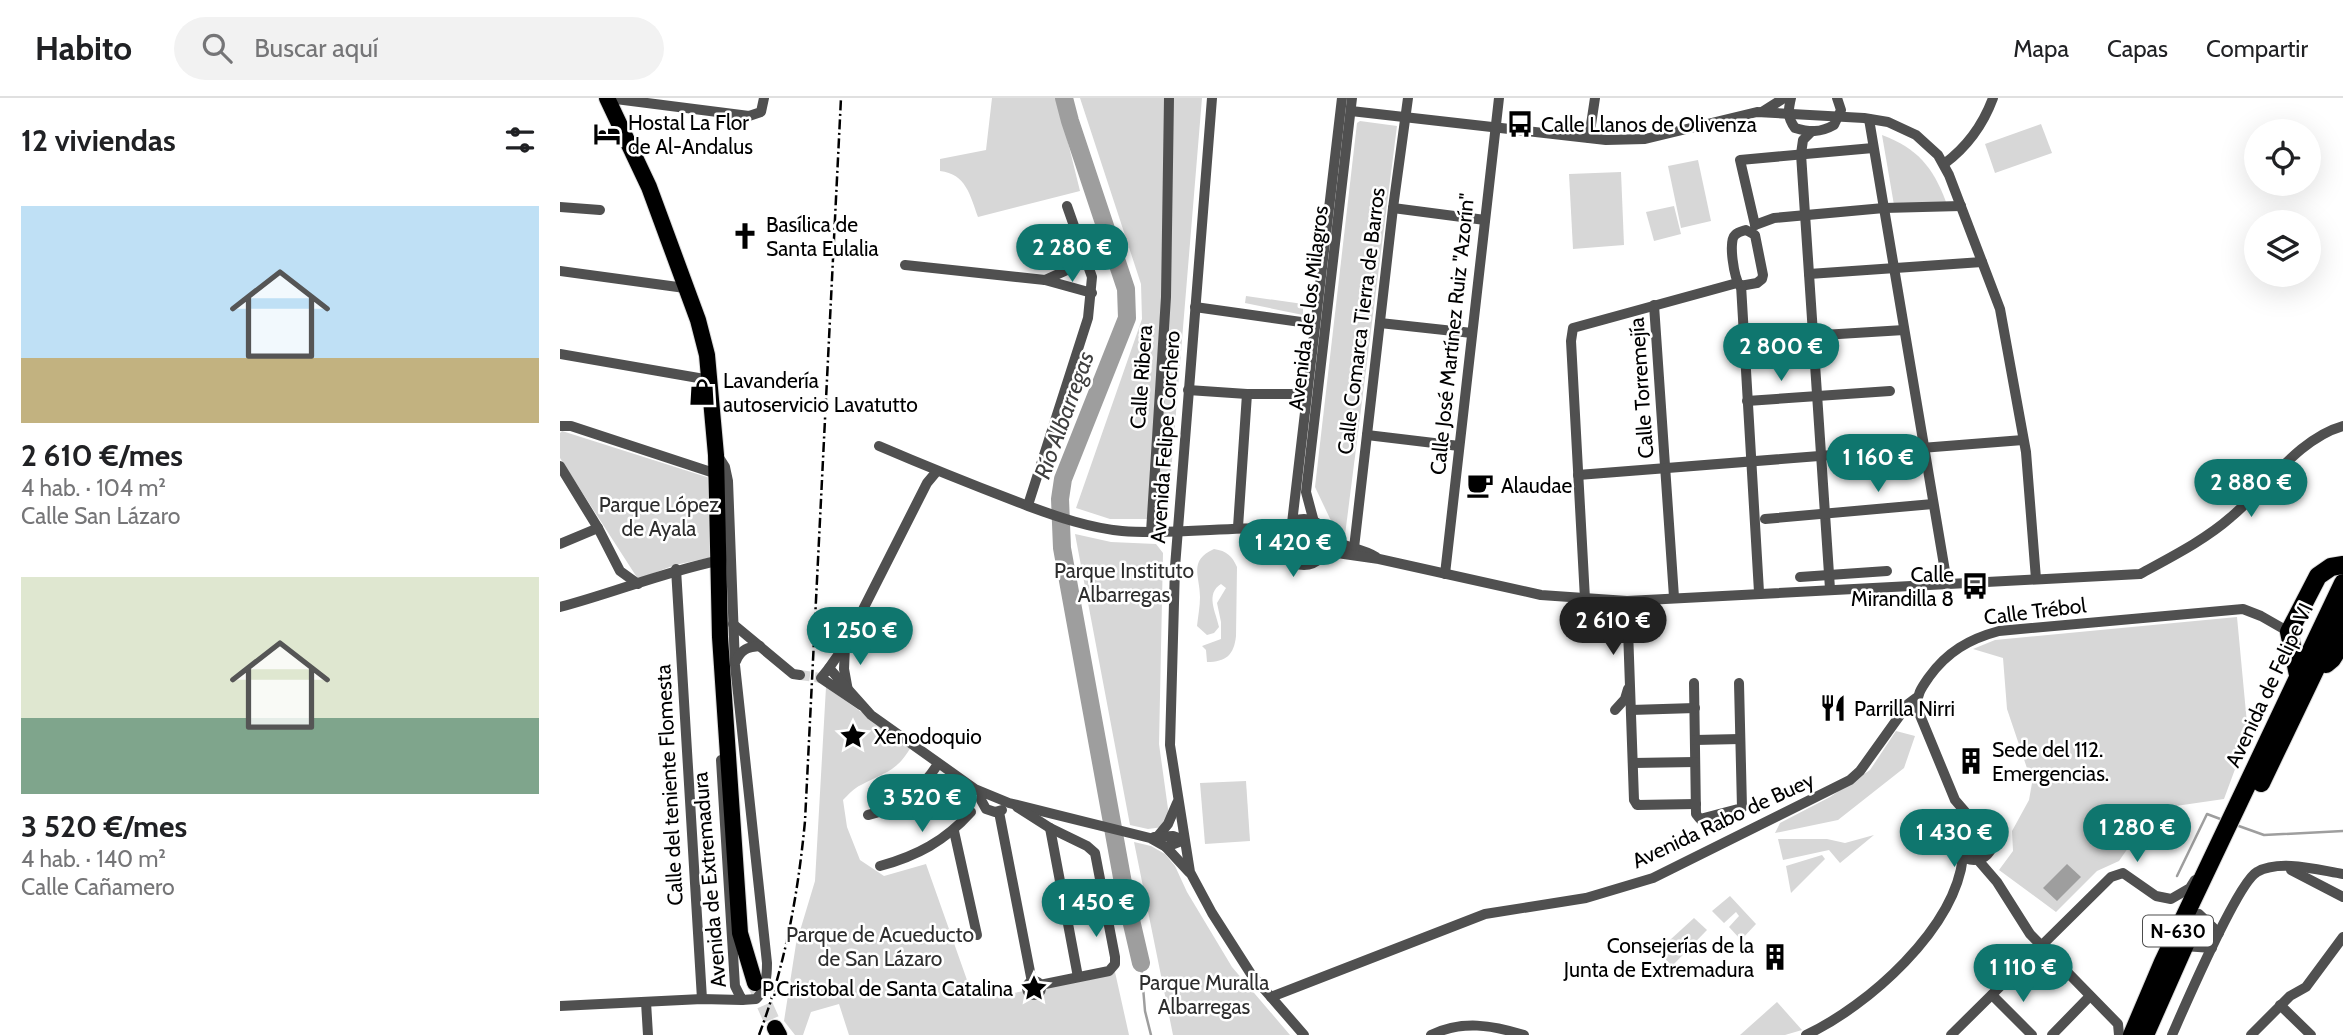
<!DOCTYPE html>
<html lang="es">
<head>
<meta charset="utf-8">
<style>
  :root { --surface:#fff; --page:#f2f2f2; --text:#202124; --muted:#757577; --line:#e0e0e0; --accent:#0f766e }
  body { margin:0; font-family:Cabin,sans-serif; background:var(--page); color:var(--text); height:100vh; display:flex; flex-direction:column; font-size:26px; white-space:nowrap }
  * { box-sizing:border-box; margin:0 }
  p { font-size:23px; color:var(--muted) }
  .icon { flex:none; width:38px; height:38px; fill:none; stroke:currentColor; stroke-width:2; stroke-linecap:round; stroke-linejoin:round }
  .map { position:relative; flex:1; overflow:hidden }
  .side { display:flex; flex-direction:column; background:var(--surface); width:560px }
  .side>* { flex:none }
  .tools { position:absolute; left:1684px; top:21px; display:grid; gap:14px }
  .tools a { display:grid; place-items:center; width:77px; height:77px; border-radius:50%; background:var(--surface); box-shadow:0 7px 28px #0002; font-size:35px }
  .price { position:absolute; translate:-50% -60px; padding:0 16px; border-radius:24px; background:var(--accent); color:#fff; font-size:23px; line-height:46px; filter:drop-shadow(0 2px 4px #0008) }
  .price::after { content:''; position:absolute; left:50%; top:42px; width:21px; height:16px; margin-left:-10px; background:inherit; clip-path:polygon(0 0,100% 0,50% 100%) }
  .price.active { background:#222; color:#fff }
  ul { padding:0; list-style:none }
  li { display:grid; align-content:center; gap:14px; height:371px; padding:0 21px }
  li span { display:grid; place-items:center; height:217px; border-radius:0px; color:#555 }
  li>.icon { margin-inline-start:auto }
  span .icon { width:126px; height:126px; fill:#fffc; stroke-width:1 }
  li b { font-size:30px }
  h2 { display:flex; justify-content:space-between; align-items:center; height:84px; padding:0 21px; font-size:30px }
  header { display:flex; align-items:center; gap:42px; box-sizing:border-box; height:98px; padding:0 35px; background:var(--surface); border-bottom:2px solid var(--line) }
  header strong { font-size:33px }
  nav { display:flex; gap:38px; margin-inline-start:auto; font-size:24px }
  .search { width:490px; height:63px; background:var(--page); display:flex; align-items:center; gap:18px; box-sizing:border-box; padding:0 24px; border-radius:38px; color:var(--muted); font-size:26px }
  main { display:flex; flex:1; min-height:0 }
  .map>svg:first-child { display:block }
</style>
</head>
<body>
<header>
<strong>Habito</strong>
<div class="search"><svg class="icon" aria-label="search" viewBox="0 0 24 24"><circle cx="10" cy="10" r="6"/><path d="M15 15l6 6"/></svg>Buscar aquí</div>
<nav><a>Mapa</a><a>Capas</a><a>Compartir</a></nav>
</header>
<main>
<section class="side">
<h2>12 viviendas<svg class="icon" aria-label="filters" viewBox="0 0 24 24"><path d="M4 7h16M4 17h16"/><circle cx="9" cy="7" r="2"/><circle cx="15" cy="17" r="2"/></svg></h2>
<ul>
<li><span style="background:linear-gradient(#bfe0f5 70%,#c2b280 0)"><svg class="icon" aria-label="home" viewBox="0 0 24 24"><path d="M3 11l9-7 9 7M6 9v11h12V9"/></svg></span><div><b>2 610 €/mes</b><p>4 hab. · 104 m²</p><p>Calle San Lázaro</p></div></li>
<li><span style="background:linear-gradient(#dfe7d0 65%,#7fa58c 0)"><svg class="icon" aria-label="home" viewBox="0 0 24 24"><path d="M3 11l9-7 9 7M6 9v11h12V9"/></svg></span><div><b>3 520 €/mes</b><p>4 hab. · 140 m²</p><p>Calle Cañamero</p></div></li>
</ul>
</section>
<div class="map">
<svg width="1783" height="937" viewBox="0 0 1783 937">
  <rect width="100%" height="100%" fill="#fff"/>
  <g fill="#d7d7d7">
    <path d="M 432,0 L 497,0 L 520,93 L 418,119 C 410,97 406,76 380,73 L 380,61 L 426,52 Z"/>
    <path d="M 520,0 L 642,0 L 608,411 L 599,421 L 550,421 L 516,410 L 582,221 L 581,186 Z"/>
    <path d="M 800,23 L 837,28 L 785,437 L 773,427 L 755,389 L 797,25 Z"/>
    <path d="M 1481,26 L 1492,55 L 1435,75 L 1425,46 Z"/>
    <path d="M 1322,37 C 1357,50 1373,69 1386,104 L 1334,107 Z"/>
    <path d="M 1138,62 L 1151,123 L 1121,130 L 1108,68 Z"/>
    <path d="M 1061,74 L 1064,147 L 1013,151 L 1009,76 Z"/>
    <path d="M 1114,108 L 1121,136 L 1094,143 L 1086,114 Z"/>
    <path d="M 686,198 L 743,206 L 743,217 L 685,205 Z"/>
    <path d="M 2,333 L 153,381 L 153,459 L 115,467 L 78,481 L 0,360 L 0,335 Z"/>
    <circle cx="743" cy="443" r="14"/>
    <path d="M 515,436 L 551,444 L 596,446 L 603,455 L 599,646 L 609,718 L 603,729 L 588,731 L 570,727 Z"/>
    <path d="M 654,451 C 667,453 672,458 677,469 L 676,538 C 674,557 666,564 647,564 L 646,552 L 642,548 L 661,541 L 661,524 L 657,505 L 666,490 L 661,486 C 645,496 656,514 659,529 L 654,535 L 647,537 L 637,528 C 638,518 640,509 640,499 C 640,477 628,463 654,451 Z"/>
    <path d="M 1677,519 L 1688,636 L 1664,701 L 1595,711 L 1559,763 L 1537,773 L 1496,814 L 1439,772 L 1453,753 L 1452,733 L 1469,702 L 1472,685 L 1447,611 L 1443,560 L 1413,551 L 1435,542 Z"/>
    <path d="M 266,589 L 351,649 C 336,675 324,674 301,687 C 294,690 288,697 283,702 L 287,729 L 300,762 L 324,778 L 366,766 L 413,899 L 426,897 L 427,900 L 464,893 L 467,899 L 476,902 L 483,897 L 484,889 L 555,874 L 569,937 L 289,937 L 279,906 L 251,914 L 243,937 L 235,937 L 224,923 L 236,846 L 255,783 Z"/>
    <path d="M 1336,633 L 1355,638 L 1344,670 L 1278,722 L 1215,735 L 1220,725 L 1270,699 L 1310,672 Z"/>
    <path d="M 686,683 L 690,743 L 645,746 L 640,685 Z"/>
    <circle cx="1413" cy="744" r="13"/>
    <path d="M 1314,737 L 1280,765 L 1269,752 L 1223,762 L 1218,741 L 1267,741 L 1285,745 Z"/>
    <path d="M 574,744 L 591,748 L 605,756 L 615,768 L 627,794 L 672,869 L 730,937 L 613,937 Z"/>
    <path d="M 1262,757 L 1265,761 L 1231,795 L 1226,768 Z"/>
    <path d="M 1170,798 L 1196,826 L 1181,842 L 1169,829 L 1179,818 L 1176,814 L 1164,825 L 1152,813 Z"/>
    <path d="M 1134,820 L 1147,832 L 1112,868 L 1098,853 Z"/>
    <path d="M 1217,904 L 1242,932 L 1225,937 L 1180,937 Z"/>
  </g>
  <path fill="#9e9e9e" d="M 1507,766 L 1521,779 L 1497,803 L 1483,790 Z"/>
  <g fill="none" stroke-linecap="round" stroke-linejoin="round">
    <g stroke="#9e9e9e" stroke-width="2.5">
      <path d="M 1676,727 L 1704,737 L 1783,733"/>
      <path d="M 1617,778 L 1647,716 L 1663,722"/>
      <path d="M 581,865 L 585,913 L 591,937"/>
    </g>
    <path stroke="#9e9e9e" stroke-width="18" d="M 504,0 L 510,23 L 566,191 L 567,220 L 503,381 L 500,401 L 502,450 L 565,796 L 581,865"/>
    <path stroke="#d9d9d9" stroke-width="10" stroke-dasharray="10 5" stroke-linecap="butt" d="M 240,577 L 261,580"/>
    <path stroke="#d9d9d9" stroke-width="16" stroke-dasharray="16 8" stroke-linecap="butt" d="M 195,885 L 215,930"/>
    <defs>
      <g id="primary">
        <path d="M 47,0 L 89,89 L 138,222 L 147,257 L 156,357 L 160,539 L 180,835 L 195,885"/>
        <path d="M 215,930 L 219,937"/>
      </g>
      <g id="highway">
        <path d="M 1766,566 L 1772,561 L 1783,544"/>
        <path d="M 1738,577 L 1729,534 L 1758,478 L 1771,469 L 1783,467"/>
        <path d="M 1701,685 L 1783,514"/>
        <path d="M 1572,937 L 1603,864 L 1783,485"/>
        <path d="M 1585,937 L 1631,833"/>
      </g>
    </defs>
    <use href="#primary" stroke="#dbdbdb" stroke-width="18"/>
    <use href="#highway" stroke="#dbdbdb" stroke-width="20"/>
    <g stroke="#505050" stroke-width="10">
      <path d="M 48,0 L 189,18 L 201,14 L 204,0"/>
      <path d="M 652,0 L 615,469 L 610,647 L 630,774 L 652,815 L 691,876 L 744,937"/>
      <path d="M 1231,0 C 1228,13 1227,19 1235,30 C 1249,34 1260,35 1274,27 L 1281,12 L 1277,0"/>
      <path d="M 791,13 L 1046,42 L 1085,41 L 1197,14 L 1304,20 L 1328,24 L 1356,37 L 1378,57 L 1389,77 L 1440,211 L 1466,354 L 1476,481"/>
      <path d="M 1202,14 L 1224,0"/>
      <path d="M 1309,21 L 1387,485"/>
      <path d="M 1251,34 L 1243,42 L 1241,56 L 1270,491"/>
      <path d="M 1029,40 L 1035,0"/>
      <path d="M 1384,66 C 1407,49 1423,27 1433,0"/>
      <path d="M 0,109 L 40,112"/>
      <path d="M 833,110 L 925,122"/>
      <path d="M 1195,127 L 1214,120 L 1324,110 L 1401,108"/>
      <path d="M 1195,127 L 1180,62 L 1313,50"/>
      <path d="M 1186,132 L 1195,137 L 1203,177 L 1202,181 L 1197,185 L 1180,188 C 1174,180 1168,143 1175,137 C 1178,134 1183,133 1186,132 Z"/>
      <path d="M 345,167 L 485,182 L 532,195"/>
      <path d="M 0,173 L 125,190"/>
      <path d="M 1249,176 L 1422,164"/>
      <path d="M 485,182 L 527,163"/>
      <path d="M 1181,187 L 1199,494"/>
      <path d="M 1094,207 L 1114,499"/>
      <path d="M 635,209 L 755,226"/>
      <path d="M 820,225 L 912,235"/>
      <path d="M 1183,242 L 1344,232"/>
      <path d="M 0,256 L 150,282"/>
      <path d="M 628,292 L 687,296 L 745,296"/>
      <path d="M 1187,303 L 1330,293"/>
      <path d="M 0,328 L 11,328 L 157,376"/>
      <path d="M 807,337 L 899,348"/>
      <path d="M 319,348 C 368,369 418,389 468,408 C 498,419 530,430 562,433 C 613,437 665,429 717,430 L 728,428"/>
      <path d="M 158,358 L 165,369 L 168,383 L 175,567 L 207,865 C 207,878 206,891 196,901 L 182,902 L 175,888 L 161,662"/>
      <path d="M 0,368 L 38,430 L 60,473 L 78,486"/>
      <path d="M 1018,377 L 1463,342"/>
      <path d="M 468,407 L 528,220 L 532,179 L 507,108"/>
      <path d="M 1205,421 L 1373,406"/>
      <circle cx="744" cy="444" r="23"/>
      <path d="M 754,424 L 746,394 L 792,0"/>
      <path d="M 732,425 L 782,0"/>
      <path d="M 678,429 L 687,296"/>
      <path d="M 688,433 L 711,441 L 722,450"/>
      <path d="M 591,434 L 606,199 L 609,0"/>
      <path d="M 766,438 C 781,450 800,449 816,459"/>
      <path d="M 0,446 L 38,430"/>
      <path d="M 794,450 L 833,110 L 848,0"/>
      <path d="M 759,460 L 777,455 L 819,461 L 981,497 L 1067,503 L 1580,476 C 1611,459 1645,442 1671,419 C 1706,390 1739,340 1783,328"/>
      <path d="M 116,471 L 142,901"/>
      <path d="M 885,476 L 939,0"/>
      <path d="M 1240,479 L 1327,473"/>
      <path d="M 1025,501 L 1011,243 L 1013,230 L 1177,185"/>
      <path d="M 1067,503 L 1074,702 L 1077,707 L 1136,706"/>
      <path d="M 0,509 C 53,495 104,474 157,463"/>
      <path d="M 173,526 L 233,576 L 240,577"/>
      <path d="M 285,548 L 284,571 L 288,593"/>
      <path d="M 176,563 C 181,551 188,549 200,548"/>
      <path d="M 269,570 L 285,547 L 367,385 L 377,373"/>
      <path d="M 1134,585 L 1136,716 L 1140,721 L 1182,710 L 1179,585"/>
      <path d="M 301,607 L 261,580 L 269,570 L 311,617 L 415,691 L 449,705 L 590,740 L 606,749 L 624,742"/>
      <path d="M 1055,612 L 1065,601 L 1068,591"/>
      <path d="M 1071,612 L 1135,610"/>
      <path d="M 1135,642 L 1180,641"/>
      <path d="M 1073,665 L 1135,664"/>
      <path d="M 422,695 L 421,702 L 426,711 L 435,714 L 442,712"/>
      <path d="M 457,709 L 490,730 L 527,748 L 535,755 L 555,859 L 555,866 L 549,873 L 480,887"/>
      <path d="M 439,714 L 472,884"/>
      <path d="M 308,717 C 340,710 361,692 378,666"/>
      <path d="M 1414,724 L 1395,702 L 1357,610 C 1356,597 1362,589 1369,579 C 1387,554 1409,541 1439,533 L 1683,511 L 1701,518 L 1729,534"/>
      <circle cx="1414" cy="743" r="19"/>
      <path d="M 490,730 L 518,879"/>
      <path d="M 394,733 L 417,837"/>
      <path d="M 598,738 L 608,726 L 617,705"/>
      <path d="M 594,739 L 613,738 L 624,742"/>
      <path d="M 606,749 L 629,774"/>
      <path d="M 1418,762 L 1437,784 L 1470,836 L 1558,926 L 1559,937"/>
      <path d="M 320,768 C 357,758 385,743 411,714"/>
      <path d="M 1731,772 L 1783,799"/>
      <path d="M 1639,816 L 1659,835"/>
      <path d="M 1624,848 L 1652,850"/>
      <circle cx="474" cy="890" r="7"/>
      <path d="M 1432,897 L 1472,937"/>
      <path d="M 711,899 L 925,816 L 1026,800 L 1093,780 L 1290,682 L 1300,673 L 1348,606 L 1356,600"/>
      <path d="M 86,904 L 88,937"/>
      <path d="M 1720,907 L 1751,937"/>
      <path d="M 0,908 L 142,901 L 182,902"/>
      <path d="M 871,937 C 902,922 932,927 964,937"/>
      <path d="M 1246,937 C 1308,908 1395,831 1403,759"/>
      <path d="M 1391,937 L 1551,779 L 1563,775 L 1596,798 L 1611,801 L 1630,790 L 1635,782"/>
      <path d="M 1492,937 L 1530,898"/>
      <path d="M 1612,937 C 1624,910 1678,784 1697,774 C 1720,761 1758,772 1783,776"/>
      <path d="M 1691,937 L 1730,898 L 1746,889 L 1783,839"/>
    </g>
    <use href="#primary" stroke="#000" stroke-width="16"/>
    <use href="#highway" stroke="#000" stroke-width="18"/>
    <path stroke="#000" stroke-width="2.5" stroke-dasharray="10 3.5 2 3.5" stroke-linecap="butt" d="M 199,937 C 225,868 238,797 245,723 L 281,0"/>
  </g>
  <defs>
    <symbol id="bus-bare" viewBox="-9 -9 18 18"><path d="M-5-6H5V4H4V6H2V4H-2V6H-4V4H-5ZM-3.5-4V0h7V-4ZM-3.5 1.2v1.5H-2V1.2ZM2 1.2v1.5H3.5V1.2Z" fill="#000" stroke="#fff" stroke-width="2.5" paint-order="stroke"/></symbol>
    <symbol id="hotel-bare" viewBox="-9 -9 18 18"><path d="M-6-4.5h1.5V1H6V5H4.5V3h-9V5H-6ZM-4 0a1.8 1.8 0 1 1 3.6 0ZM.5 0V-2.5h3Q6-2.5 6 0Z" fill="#000" stroke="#fff" stroke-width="2.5" paint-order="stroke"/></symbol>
    <symbol id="church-bare" viewBox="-9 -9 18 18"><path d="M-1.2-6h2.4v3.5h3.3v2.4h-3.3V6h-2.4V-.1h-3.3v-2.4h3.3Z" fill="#000" stroke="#fff" stroke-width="2.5" paint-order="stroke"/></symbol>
    <symbol id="shop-bare" viewBox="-9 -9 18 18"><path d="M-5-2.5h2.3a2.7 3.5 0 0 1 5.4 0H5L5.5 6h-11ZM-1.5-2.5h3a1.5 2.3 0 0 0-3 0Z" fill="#000" stroke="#fff" stroke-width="2.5" paint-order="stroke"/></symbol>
    <symbol id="cafe-bare" viewBox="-9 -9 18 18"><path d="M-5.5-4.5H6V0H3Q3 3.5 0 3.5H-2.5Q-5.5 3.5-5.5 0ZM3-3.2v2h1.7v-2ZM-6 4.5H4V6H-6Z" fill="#000" stroke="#fff" stroke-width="2.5" paint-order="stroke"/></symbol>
    <symbol id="restaurant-bare" viewBox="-9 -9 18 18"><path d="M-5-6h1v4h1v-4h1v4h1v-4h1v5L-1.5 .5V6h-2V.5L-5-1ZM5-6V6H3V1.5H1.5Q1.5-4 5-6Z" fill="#000" stroke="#fff" stroke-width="2.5" paint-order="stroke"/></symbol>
    <symbol id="sight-bare" viewBox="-9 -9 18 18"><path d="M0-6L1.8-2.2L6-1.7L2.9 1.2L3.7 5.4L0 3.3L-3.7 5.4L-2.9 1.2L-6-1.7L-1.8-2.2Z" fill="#000" stroke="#fff" stroke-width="2.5" paint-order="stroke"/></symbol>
    <symbol id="building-bare" viewBox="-9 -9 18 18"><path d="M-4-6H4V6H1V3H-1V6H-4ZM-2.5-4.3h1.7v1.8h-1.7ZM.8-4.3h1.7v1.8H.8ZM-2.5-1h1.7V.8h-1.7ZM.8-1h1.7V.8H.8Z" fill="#000" stroke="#fff" stroke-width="2.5" paint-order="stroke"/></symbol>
  </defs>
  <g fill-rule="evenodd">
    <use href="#bus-bare" x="941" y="7" width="38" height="38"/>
    <use href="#hotel-bare" x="28" y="17" width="38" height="38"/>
    <use href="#church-bare" x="166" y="119" width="38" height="38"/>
    <use href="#shop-bare" x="123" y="275" width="38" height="38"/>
    <use href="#cafe-bare" x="901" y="368" width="38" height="38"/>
    <use href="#bus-bare" x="1396" y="469" width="38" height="38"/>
    <use href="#restaurant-bare" x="1254" y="591" width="38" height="38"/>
    <use href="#sight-bare" x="274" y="619" width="38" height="38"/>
    <use href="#building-bare" x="1392" y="644" width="38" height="38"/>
    <use href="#building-bare" x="1196" y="840" width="38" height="38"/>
    <use href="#sight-bare" x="455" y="871" width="38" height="38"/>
  </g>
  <g text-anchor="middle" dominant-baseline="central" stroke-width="5" stroke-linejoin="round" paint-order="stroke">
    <rect fill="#fff" stroke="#4c4c4c" stroke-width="2" x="1583" y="817.5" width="70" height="31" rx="5"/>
    <g font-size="19" font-weight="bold" fill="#000">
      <text x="1618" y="833">N-630</text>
    </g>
    <g font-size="21" fill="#000" stroke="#fff" text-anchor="start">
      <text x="68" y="24">Hostal La Flor<tspan x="68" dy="24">de Al-Andalus</tspan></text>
      <text x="981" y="26">Calle Llanos de Olivenza</text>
      <text x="206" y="126">Basílica de<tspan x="206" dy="24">Santa Eulalia</tspan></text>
      <text x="163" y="282">Lavandería<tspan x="163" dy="24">autoservicio Lavatutto</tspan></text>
      <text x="941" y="387">Alaudae</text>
      <text x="1394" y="476" text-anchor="end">Calle<tspan x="1394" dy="24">Mirandilla 8</tspan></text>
      <text x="1294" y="610">Parrilla Nirri</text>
      <text x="314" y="638">Xenodoquio</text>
      <text x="1432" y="651">Sede del 112.<tspan x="1432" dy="24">Emergencias.</tspan></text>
      <text x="1194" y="847" text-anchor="end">Consejerías de la<tspan x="1194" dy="24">Junta de Extremadura</tspan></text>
      <text x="453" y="890" text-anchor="end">P.Cristobal de Santa Catalina</text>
    </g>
    <g font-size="21" fill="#000" stroke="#fff">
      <text transform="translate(748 210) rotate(-83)">Avenida de los Milagros</text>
      <text transform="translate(801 223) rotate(-83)">Calle Comarca Tierra de Barros</text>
      <text transform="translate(892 236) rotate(-84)">Calle José Martínez Ruiz "Azorín"</text>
      <text transform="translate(581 279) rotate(-86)">Calle Ribera</text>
      <text transform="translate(1081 290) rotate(-94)">Calle Torremejía</text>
      <text transform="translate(605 339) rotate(-86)">Avenida Felipe Corchero</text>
      <text transform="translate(1475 513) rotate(-7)">Calle Trébol</text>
      <text transform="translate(1709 587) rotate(-65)">Avenida de Felipe VI</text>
      <text transform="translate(109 687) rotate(-93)">Calle del teniente Flomesta</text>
      <text transform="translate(1163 722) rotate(-25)">Avenida Rabo de Buey</text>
      <text transform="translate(149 782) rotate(-95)">Avenida de Extremadura</text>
    </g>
    <g font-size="21" fill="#2e2e2e" stroke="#fff">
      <text x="99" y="406">Parque López<tspan x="99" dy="24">de Ayala</tspan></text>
      <text x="564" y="472">Parque Instituto<tspan x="564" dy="24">Albarregas</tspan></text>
      <text x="320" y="836">Parque de Acueducto<tspan x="320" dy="24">de San Lázaro</tspan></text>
      <text x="644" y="884">Parque Muralla<tspan x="644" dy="24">Albarregas</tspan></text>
    </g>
    <g font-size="23" font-style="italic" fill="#3f3f3f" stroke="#fff">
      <text transform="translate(504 317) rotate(-70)">Río Albarregas</text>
    </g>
  </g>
</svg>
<div class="tools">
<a><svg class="icon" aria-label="locate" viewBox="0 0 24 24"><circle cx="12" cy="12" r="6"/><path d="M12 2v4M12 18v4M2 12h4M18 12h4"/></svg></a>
<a><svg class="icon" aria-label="layers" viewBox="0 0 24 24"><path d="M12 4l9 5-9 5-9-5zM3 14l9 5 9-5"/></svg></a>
</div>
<b class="price" style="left:512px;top:186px">2 280 €</b>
<b class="price" style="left:1221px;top:285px">2 800 €</b>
<b class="price" style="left:1318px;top:396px">1 160 €</b>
<b class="price" style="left:1691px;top:421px">2 880 €</b>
<b class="price" style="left:733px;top:481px">1 420 €</b>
<b class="price active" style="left:1053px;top:559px">2 610 €</b>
<b class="price" style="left:300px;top:569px">1 250 €</b>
<b class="price" style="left:362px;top:736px">3 520 €</b>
<b class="price" style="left:1577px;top:766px">1 280 €</b>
<b class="price" style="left:1394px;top:771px">1 430 €</b>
<b class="price" style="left:536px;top:841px">1 450 €</b>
<b class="price" style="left:1463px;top:906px">1 110 €</b>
</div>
</main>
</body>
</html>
